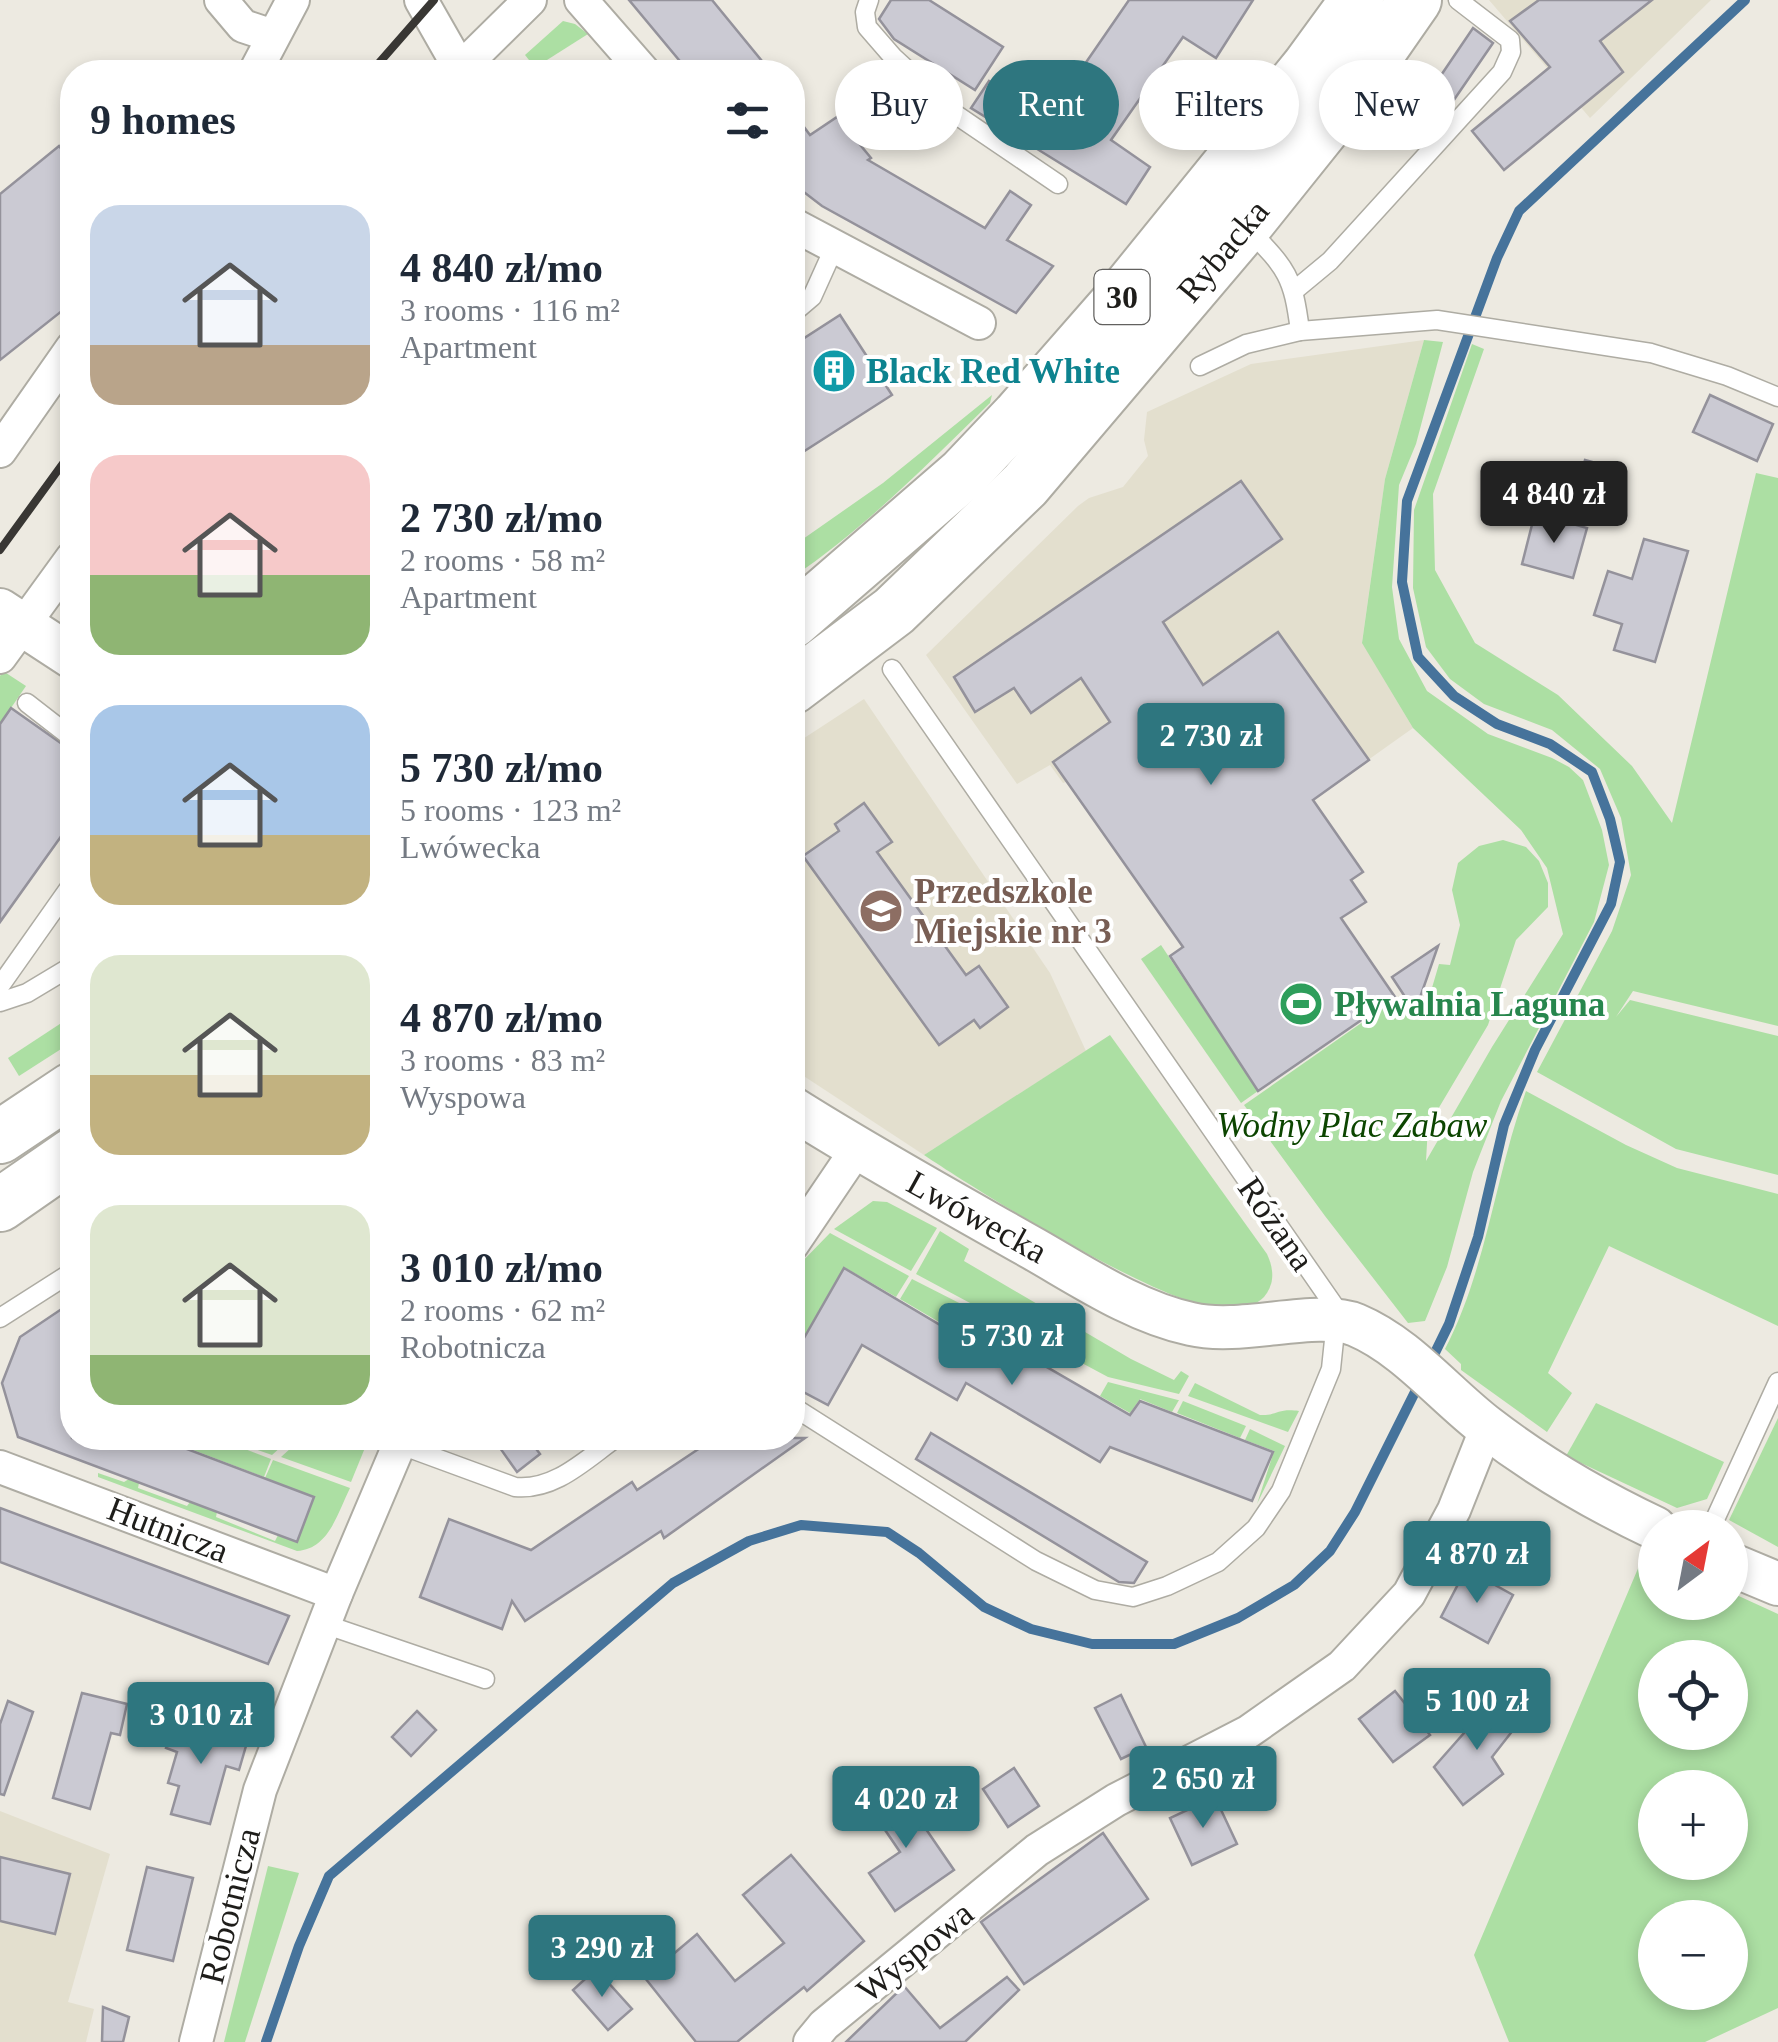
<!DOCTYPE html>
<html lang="en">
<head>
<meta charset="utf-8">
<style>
  :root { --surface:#fff; --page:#f6f6f7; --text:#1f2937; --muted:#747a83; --accent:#2e767f }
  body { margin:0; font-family:Georgia,serif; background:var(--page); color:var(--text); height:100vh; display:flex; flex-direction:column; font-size:38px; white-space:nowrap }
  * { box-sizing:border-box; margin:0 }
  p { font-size:32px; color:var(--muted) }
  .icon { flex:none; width:55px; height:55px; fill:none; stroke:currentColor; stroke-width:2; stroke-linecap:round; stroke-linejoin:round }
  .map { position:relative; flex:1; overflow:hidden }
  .sheet { position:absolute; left:60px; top:60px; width:745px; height:1390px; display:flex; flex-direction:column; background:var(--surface); border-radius:40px; box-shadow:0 5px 15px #0003 }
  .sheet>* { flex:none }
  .top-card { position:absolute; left:835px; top:60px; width:792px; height:90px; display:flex; gap:20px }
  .needle { width:65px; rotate:32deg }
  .tools { position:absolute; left:1638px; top:1510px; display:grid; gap:20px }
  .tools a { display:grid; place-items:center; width:110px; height:110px; border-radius:50%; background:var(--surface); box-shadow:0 5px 15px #0003; font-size:50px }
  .price { position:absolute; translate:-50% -85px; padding:0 22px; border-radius:10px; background:var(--accent); color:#fff; font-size:32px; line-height:65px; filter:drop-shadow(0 2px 5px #0008) }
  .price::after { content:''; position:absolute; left:50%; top:60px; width:30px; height:22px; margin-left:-15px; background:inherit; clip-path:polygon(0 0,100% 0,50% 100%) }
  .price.selected { background:#222; color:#fff }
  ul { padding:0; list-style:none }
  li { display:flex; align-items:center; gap:30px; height:250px; padding:0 30px }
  li span { display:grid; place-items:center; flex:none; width:280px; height:200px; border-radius:30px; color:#555 }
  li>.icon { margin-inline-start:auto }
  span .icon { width:120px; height:120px; fill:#fffc; stroke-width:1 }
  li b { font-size:42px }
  h2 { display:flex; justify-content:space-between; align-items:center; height:120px; padding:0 30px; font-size:42px }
  .chip { padding:0 35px; border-radius:45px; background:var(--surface); box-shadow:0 5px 15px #0003; font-size:35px; line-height:90px }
  .chip.selected { background:var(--accent); color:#fff }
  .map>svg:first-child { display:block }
</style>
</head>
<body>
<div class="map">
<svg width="1778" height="2042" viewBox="0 0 1778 2042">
  <rect width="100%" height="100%" fill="#edeae1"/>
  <g fill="#e3dfce">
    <path d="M 1489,0 L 1711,0 L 1590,118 Z"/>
    <path d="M 1424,340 L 1385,479 L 1362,642 L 1413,728 L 1157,910 L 1066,782 L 1063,783 L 1050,765 L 1017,784 L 926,655 L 1078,506 L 1089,498 L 1123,487 L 1148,456 L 1144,440 L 1147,412 L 1251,364 Z"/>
    <path d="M 864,699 L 1050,973 L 1086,1051 L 924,1155 L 793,1069 L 792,746 Z"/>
    <path d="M 0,1811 L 110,1854 L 68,2002 L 94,2009 L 86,2042 L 0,2042 Z"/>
  </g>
  <g fill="#acdfa3" fill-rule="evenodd">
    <path d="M 563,21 L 575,24 L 588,34 L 547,60 L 533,65 L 525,55 Z"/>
    <path d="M 1424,340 L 1443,342 L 1416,444 L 1399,485 L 1392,587 L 1399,639 L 1427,691 L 1488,734 L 1552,758 L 1569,767 L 1583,780 L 1602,830 L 1609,865 L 1594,922 L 1501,1101 L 1473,1172 L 1447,1267 L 1425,1321 L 1408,1323 L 1325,1216 L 1244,1105 L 1400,996 L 1417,1014 L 1429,998 L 1439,964 L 1450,965 L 1460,925 L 1452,890 L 1458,863 L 1479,846 L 1503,840 L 1526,847 L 1539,861 L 1548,883 L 1548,907 L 1516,940 L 1488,1025 L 1428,1126 L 1426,1161 L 1492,1047 L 1563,934 L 1547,868 L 1521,830 L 1413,728 L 1362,643 L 1385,479 Z"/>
    <path d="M 1472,344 L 1484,349 L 1433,494 L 1435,570 L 1475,643 L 1558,695 L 1632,766 L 1672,823 L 1756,473 L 1778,478 L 1778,1026 L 1633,991 L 1616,1017 L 1630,1000 L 1778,1036 L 1778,1175 L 1676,1149 L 1537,1072 L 1612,931 L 1631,875 L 1621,818 L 1600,769 L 1552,730 L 1484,704 L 1450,679 L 1426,647 L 1413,588 L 1414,510 Z"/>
    <path d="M 992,395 L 990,403 C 928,464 865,528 793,577 L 793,546 L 883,483 Z"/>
    <path d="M 3,671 L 26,686 L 0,724 L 0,676 Z"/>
    <path d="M 1161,945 L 1258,1091 L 1241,1103 L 1141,959 Z"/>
    <path d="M 72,1016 L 72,1042 L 19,1076 L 8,1058 Z"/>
    <path d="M 1110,1035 L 1267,1254 C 1274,1269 1275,1284 1264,1297 C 1258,1303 1246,1310 1237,1311 C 1178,1317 979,1192 924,1155 Z"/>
    <path d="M 1526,1091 L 1626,1145 L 1677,1168 L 1778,1194 L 1778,1326 L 1609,1246 L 1548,1373 L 1572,1393 L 1547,1432 L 1461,1370 L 1461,1364 L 1445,1349 C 1487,1268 1495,1176 1526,1091 Z"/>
    <path d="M 873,1201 L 887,1202 L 937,1228 L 911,1271 L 834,1229 Z"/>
    <path d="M 940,1231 L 969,1249 L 964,1261 L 1131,1359 L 1174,1380 L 1181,1371 L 1189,1376 L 1179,1394 L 1108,1377 L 916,1274 Z"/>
    <path d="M 830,1233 L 909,1276 L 896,1297 L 844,1267 L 793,1356 L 793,1271 Z"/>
    <path d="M 912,1279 L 971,1309 L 956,1332 L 900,1299 Z"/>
    <path d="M 975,1311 L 1043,1347 L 1035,1359 L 993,1334 L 984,1348 L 961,1334 Z"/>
    <path d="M 1108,1382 L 1178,1400 L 1179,1400 L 1172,1412 L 1140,1399 L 1130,1413 L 1100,1396 Z"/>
    <path d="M 1195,1383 L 1260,1415 C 1277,1416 1277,1408 1299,1411 L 1288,1432 L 1188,1396 Z"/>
    <path d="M 1183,1401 L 1246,1426 L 1240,1438 L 1177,1413 Z"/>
    <path d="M 1596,1403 L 1724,1462 L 1707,1499 L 1677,1508 L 1566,1456 Z"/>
    <path d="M 1778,1418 L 1778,1547 L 1729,1520 Z"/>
    <path d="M 1250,1429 L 1285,1446 L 1257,1504 L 1274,1451 L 1245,1440 Z"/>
    <path d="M 193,1438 L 216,1438 L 271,1459 L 264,1477 L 188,1448 Z"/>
    <path d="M 224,1438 L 291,1438 L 272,1455 Z"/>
    <path d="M 302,1438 L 369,1438 L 351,1482 L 281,1457 Z"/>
    <path d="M 273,1460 L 350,1488 C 337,1514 329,1549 297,1551 L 98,1477 L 98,1473 L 124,1482 L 129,1479 L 139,1483 L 138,1488 L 187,1506 L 190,1502 L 217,1512 L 216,1517 L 275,1541 L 278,1535 L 297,1541 L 314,1498 L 265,1478 Z"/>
    <path d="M 1645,1552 L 1655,1557 L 1655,1602 L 1730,1602 L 1730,1592 L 1778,1614 L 1778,2008 L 1705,2042 L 1509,2042 L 1474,1955 ZM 1655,1658 L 1730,1658 L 1730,1732 L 1655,1732 ZM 1655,1788 L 1730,1788 L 1730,1862 L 1655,1862 ZM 1655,1918 L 1730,1918 L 1730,1992 L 1655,1992 Z"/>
    <path d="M 268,1866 L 299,1873 L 245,2042 L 224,2042 Z"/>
  </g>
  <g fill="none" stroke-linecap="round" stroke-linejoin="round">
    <g stroke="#46739b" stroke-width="10">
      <path d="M 1429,1365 L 1449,1324 L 1478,1237 L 1504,1125 L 1535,1050 L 1611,904 L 1620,862 L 1610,819 L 1592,772 L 1550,744 L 1497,724 L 1454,696 L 1418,657 L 1402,582 L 1407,501 L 1497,258 L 1519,211 L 1745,0"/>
      <path d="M 266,2042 L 299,1946 L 329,1876 L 673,1583 L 749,1541 L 801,1525 L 887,1532 L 919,1553 L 984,1607 L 1031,1629 L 1092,1644 L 1174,1644 L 1238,1618 L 1294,1585 L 1330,1551 L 1355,1512 L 1421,1380"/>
    </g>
  </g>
  <g fill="#cbcad3" stroke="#94929b" stroke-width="2.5">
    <path d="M 629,0 L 712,0 L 771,72 L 689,72 Z"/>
    <path d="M 891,0 L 929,0 L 1003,47 L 975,90 L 894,39 L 879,19 Z"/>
    <path d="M 1129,0 L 1253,0 L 1216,58 L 1183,37 L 1111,140 L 1150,167 L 1126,204 L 971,108 L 989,81 L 1047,119 Z"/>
    <path d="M 1539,0 L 1652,0 L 1600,41 L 1623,72 L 1504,170 L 1472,131 L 1550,67 L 1510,21 Z"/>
    <path d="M 1473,28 L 1493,43 L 1447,110 L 1427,96 Z"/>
    <path d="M 792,111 L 810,135 L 837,117 L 871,158 L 868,160 L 985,228 L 1010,191 L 1031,205 L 1007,240 L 1053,266 L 1016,313 L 822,206 L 792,183 Z"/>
    <path d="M 59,146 L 72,162 L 72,303 L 0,360 L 0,194 Z"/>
    <path d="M 840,315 L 892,395 L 792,459 L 792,346 Z"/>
    <path d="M 1710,395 L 1773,424 L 1757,461 L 1693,432 Z"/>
    <path d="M 1585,460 L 1625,471 L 1613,511 L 1574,500 Z"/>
    <path d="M 1241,481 L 1282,539 L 1163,622 L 1203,685 L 1278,632 L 1369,760 L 1313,800 L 1363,872 L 1351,880 L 1366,902 L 1341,918 L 1395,997 L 1258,1091 L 1170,956 L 1183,947 L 1053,762 L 1110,722 L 1081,678 L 1031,713 L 1014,688 L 975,712 L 954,677 Z"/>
    <path d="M 1535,513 L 1587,528 L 1573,578 L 1522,564 Z"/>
    <path d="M 1644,539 L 1688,551 L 1655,662 L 1614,650 L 1622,624 L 1594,615 L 1608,571 L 1632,579 Z"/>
    <path d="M 11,708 L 72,751 L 72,821 L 0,922 L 0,724 Z"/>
    <path d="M 864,803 L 892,842 L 877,852 L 966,975 L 979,966 L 1008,1007 L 980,1028 L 974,1020 L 939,1045 L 803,856 L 839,831 L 835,824 Z"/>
    <path d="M 1438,946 L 1415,1012 L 1392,977 Z"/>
    <path d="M 844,1268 L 984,1351 L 993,1336 L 1130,1415 L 1140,1401 L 1273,1452 L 1252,1501 L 1110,1447 L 1100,1462 L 966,1383 L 957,1400 L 862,1345 L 828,1405 L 792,1386 L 792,1359 Z"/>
    <path d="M 72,1302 L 72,1438 L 158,1438 L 314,1497 L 297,1542 L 18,1437 L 2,1383 L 20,1337 Z"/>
    <path d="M 931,1433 L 1147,1562 L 1134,1583 L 1119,1582 L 916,1459 Z"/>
    <path d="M 493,1438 L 528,1438 L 540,1454 L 517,1472 Z"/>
    <path d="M 715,1438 L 805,1438 L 664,1538 L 661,1531 L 525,1621 L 512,1601 L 502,1629 L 420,1597 L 449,1519 L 531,1550 L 632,1482 L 637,1490 Z"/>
    <path d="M 0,1508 L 289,1616 L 268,1664 L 0,1562 Z"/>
    <path d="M 1466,1569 L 1513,1595 L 1488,1643 L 1441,1617 Z"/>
    <path d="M 1395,1691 L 1430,1735 L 1393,1762 L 1359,1719 Z"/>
    <path d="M 82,1693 L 127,1704 L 120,1735 L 111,1733 L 90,1809 L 53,1798 Z"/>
    <path d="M 1121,1695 L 1146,1747 L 1121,1759 L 1095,1708 Z"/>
    <path d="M 1495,1698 L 1521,1720 L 1492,1757 L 1503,1774 L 1463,1805 L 1434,1767 Z"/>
    <path d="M 8,1701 L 33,1712 L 4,1795 L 0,1794 L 0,1724 Z"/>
    <path d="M 417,1711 L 436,1730 L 411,1756 L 392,1737 Z"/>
    <path d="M 174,1718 L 248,1739 L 239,1770 L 226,1766 L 210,1824 L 171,1814 L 179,1786 L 168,1783 L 177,1752 L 166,1748 Z"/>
    <path d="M 1014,1768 L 1039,1806 L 1008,1827 L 983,1789 Z"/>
    <path d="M 895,1784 L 954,1870 L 895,1911 L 869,1873 L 900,1852 L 866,1802 Z"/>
    <path d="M 1215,1797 L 1237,1844 L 1192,1865 L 1170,1818 Z"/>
    <path d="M 1103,1833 L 1148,1899 L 1024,1984 L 981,1922 Z"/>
    <path d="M 791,1855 L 864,1941 L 807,1991 L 804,1987 L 737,2042 L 696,2042 L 645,1978 L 697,1934 L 735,1981 L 784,1943 L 743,1895 Z"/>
    <path d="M 0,1857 L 70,1874 L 55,1934 L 0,1921 Z"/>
    <path d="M 147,1867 L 193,1878 L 173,1961 L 127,1950 Z"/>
    <path d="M 596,1969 L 632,2009 L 608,2030 L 573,1990 Z"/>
    <path d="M 1007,1977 L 1019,1990 L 965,2042 L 846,2042 L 904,1986 L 940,2028 Z"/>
    <path d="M 103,2007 L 129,2017 L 123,2042 L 102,2042 Z"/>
  </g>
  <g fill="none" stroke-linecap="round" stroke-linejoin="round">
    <defs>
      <g id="service">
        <path d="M 869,0 L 865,12 L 867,27 L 893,57 L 955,114 L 1058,184"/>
        <path d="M 1249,230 C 1287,269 1293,276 1300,331"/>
        <path d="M 1295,290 L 1330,261 L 1502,72 L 1511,52 L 1510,40 L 1458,0"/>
        <path d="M 792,314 L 812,297 L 835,246"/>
        <path d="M 1200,366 L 1246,344 L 1300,331 L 1437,320 L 1651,353 L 1727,376 L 1778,397"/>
        <path d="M 892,669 L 1342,1317"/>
        <path d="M 27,703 L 72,738"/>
        <path d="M 0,986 L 72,884"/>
        <path d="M 0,1002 L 27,993 L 72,966"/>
        <path d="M 0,1318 L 72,1272"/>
        <path d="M 792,1406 L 1036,1561 L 1095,1590 L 1133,1597 L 1167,1586 L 1218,1562 L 1256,1528 L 1281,1491 L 1331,1369 L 1336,1321"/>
        <path d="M 398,1444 L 515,1487 C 555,1491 586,1459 616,1438"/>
        <path d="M 1711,1528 L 1778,1382"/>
        <path d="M 324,1624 L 485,1679"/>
      </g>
      <g id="minor">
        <path d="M 221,0 L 243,26 L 273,36"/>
        <path d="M 421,0 L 462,72"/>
        <path d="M 581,0 L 644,72"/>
        <path d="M 255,72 L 293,0"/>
        <path d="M 457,72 L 530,0"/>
        <path d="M 792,224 L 979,323"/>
        <path d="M 0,451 L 72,348"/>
        <path d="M 0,657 L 72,558"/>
        <path d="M 792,1245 L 857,1149"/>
        <path d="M 0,1467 L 336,1594"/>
        <path d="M 196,2042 L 260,1790 L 336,1594 L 402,1438"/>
        <path d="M 810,2042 L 824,2025 L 1037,1850 L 1116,1800 L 1248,1732 L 1342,1666 L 1409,1594 L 1454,1510 L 1487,1427"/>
      </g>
      <g id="tertiary">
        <path d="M 0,610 L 72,657"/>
        <path d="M 792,1108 C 871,1158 953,1203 1034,1249 C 1083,1277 1135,1312 1191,1324 C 1242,1336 1316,1309 1356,1325 C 1406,1346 1444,1394 1487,1427 C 1539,1467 1596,1500 1655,1528"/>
        <path d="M 1730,1564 L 1778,1584"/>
      </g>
      <g id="primary">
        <path d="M 792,622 L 963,474 L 1018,416 L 1116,304 L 1308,67 L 1357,0"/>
        <path d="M 792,688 L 894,611 L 1025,485 L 1245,226 L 1342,105 L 1415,0"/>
        <path d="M 0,1137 L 72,1089"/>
        <path d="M 0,1205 L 72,1155"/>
      </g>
    </defs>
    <use href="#service" stroke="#aeaca3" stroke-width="21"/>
    <use href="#minor" stroke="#aeaca3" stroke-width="36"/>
    <use href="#tertiary" stroke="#aeaca3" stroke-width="46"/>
    <use href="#primary" stroke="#aeaca3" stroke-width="56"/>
    <use href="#service" stroke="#fff" stroke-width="18"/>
    <use href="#minor" stroke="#fff" stroke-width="32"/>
    <use href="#tertiary" stroke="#fff" stroke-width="42"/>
    <use href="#primary" stroke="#fff" stroke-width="52"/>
    <g stroke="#393734" stroke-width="8">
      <path d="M 371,72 L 434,0"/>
      <path d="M 0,550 L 72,451"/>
    </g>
  </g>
  <defs>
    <symbol id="building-disc" viewBox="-11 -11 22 22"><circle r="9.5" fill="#0f9aa8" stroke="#fff"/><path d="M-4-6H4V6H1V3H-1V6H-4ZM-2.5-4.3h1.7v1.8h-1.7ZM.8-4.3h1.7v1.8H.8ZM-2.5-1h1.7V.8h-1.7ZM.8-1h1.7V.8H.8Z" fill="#fff"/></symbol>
    <symbol id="school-disc" viewBox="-11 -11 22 22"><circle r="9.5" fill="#8d6e63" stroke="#fff"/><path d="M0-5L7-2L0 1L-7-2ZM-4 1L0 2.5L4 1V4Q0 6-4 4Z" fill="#fff"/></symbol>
    <symbol id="stadium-disc" viewBox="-11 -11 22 22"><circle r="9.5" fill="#2e9e5b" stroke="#fff"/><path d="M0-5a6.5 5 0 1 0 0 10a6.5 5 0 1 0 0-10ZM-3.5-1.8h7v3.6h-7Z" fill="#fff"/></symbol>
  </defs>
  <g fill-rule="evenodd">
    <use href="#building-disc" x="809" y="346" width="50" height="50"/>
    <use href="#school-disc" x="856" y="886" width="50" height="50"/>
    <use href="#stadium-disc" x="1276" y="979" width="50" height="50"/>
  </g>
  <g text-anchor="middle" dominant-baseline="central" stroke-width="8" stroke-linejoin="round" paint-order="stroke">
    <rect fill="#fff" stroke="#62615f" stroke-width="2.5" x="1094.5" y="270" width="55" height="54" rx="8"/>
    <g font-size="32" font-weight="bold" fill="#1e1d1a">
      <text x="1122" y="297">30</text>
    </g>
    <g font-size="35" fill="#1e1d1a" stroke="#fff">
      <text transform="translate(1223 251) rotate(-50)">Rybacka</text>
      <text transform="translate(977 1217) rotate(29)">Lwówecka</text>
      <text transform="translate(1276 1224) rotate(55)">Różana</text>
      <text transform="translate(168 1530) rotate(21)">Hutnicza</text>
      <text transform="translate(230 1906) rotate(-76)">Robotnicza</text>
      <text transform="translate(915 1952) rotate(-39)">Wyspowa</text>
    </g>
    <g font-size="35" font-weight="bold" fill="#0d838f" stroke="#fff" text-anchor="start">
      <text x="866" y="371">Black Red White</text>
    </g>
    <g font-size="35" font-weight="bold" fill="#785e54" stroke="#fff" text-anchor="start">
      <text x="914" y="891">Przedszkole<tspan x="914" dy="40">Miejskie nr 3</tspan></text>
    </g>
    <g font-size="35" font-weight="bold" fill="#27864d" stroke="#fff" text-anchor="start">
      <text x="1334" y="1004">Pływalnia Laguna</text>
    </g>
    <g font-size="35" font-style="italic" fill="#0c4500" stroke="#fff">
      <text x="1352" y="1125">Wodny Plac Zabaw</text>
    </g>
  </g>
</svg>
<div class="tools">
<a><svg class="needle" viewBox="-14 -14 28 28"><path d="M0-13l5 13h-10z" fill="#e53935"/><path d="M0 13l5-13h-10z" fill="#747a83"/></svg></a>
<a><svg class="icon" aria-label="locate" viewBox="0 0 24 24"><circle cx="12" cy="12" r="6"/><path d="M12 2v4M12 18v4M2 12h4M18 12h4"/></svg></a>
<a>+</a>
<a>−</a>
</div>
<b class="price selected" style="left:1554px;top:546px">4 840 zł</b>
<b class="price" style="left:1211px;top:788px">2 730 zł</b>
<b class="price" style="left:1012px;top:1388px">5 730 zł</b>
<b class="price" style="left:1477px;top:1606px">4 870 zł</b>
<b class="price" style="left:1477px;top:1753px">5 100 zł</b>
<b class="price" style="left:201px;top:1767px">3 010 zł</b>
<b class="price" style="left:1203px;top:1831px">2 650 zł</b>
<b class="price" style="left:906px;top:1851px">4 020 zł</b>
<b class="price" style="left:602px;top:2000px">3 290 zł</b>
<div class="top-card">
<a class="chip">Buy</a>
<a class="chip selected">Rent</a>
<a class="chip">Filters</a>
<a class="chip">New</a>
</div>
<section class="sheet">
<h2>9 homes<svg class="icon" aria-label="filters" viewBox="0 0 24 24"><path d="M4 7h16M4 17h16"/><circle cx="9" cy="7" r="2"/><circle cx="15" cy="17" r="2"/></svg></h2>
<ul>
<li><span style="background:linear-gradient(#c9d6e8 70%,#b9a48a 0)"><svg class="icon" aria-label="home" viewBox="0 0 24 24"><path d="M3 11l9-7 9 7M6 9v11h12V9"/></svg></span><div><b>4 840 zł/mo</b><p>3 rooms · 116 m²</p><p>Apartment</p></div></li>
<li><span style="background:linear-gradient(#f6c9c9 60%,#8fb573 0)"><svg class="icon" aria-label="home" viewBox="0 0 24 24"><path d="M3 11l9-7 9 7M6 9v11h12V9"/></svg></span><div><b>2 730 zł/mo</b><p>2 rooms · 58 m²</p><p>Apartment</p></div></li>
<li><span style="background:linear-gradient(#a9c7e8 65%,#c2b280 0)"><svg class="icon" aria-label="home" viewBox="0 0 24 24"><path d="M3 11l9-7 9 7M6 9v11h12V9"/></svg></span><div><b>5 730 zł/mo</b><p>5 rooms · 123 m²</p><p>Lwówecka</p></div></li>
<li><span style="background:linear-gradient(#dfe7d0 60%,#c2b280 0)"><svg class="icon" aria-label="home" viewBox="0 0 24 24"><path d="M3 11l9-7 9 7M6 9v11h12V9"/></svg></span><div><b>4 870 zł/mo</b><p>3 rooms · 83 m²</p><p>Wyspowa</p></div></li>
<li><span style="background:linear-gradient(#dfe7d0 75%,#8fb573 0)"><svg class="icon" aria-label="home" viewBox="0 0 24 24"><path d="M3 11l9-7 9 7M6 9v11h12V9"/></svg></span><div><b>3 010 zł/mo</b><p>2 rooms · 62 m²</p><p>Robotnicza</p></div></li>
</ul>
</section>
</div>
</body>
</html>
